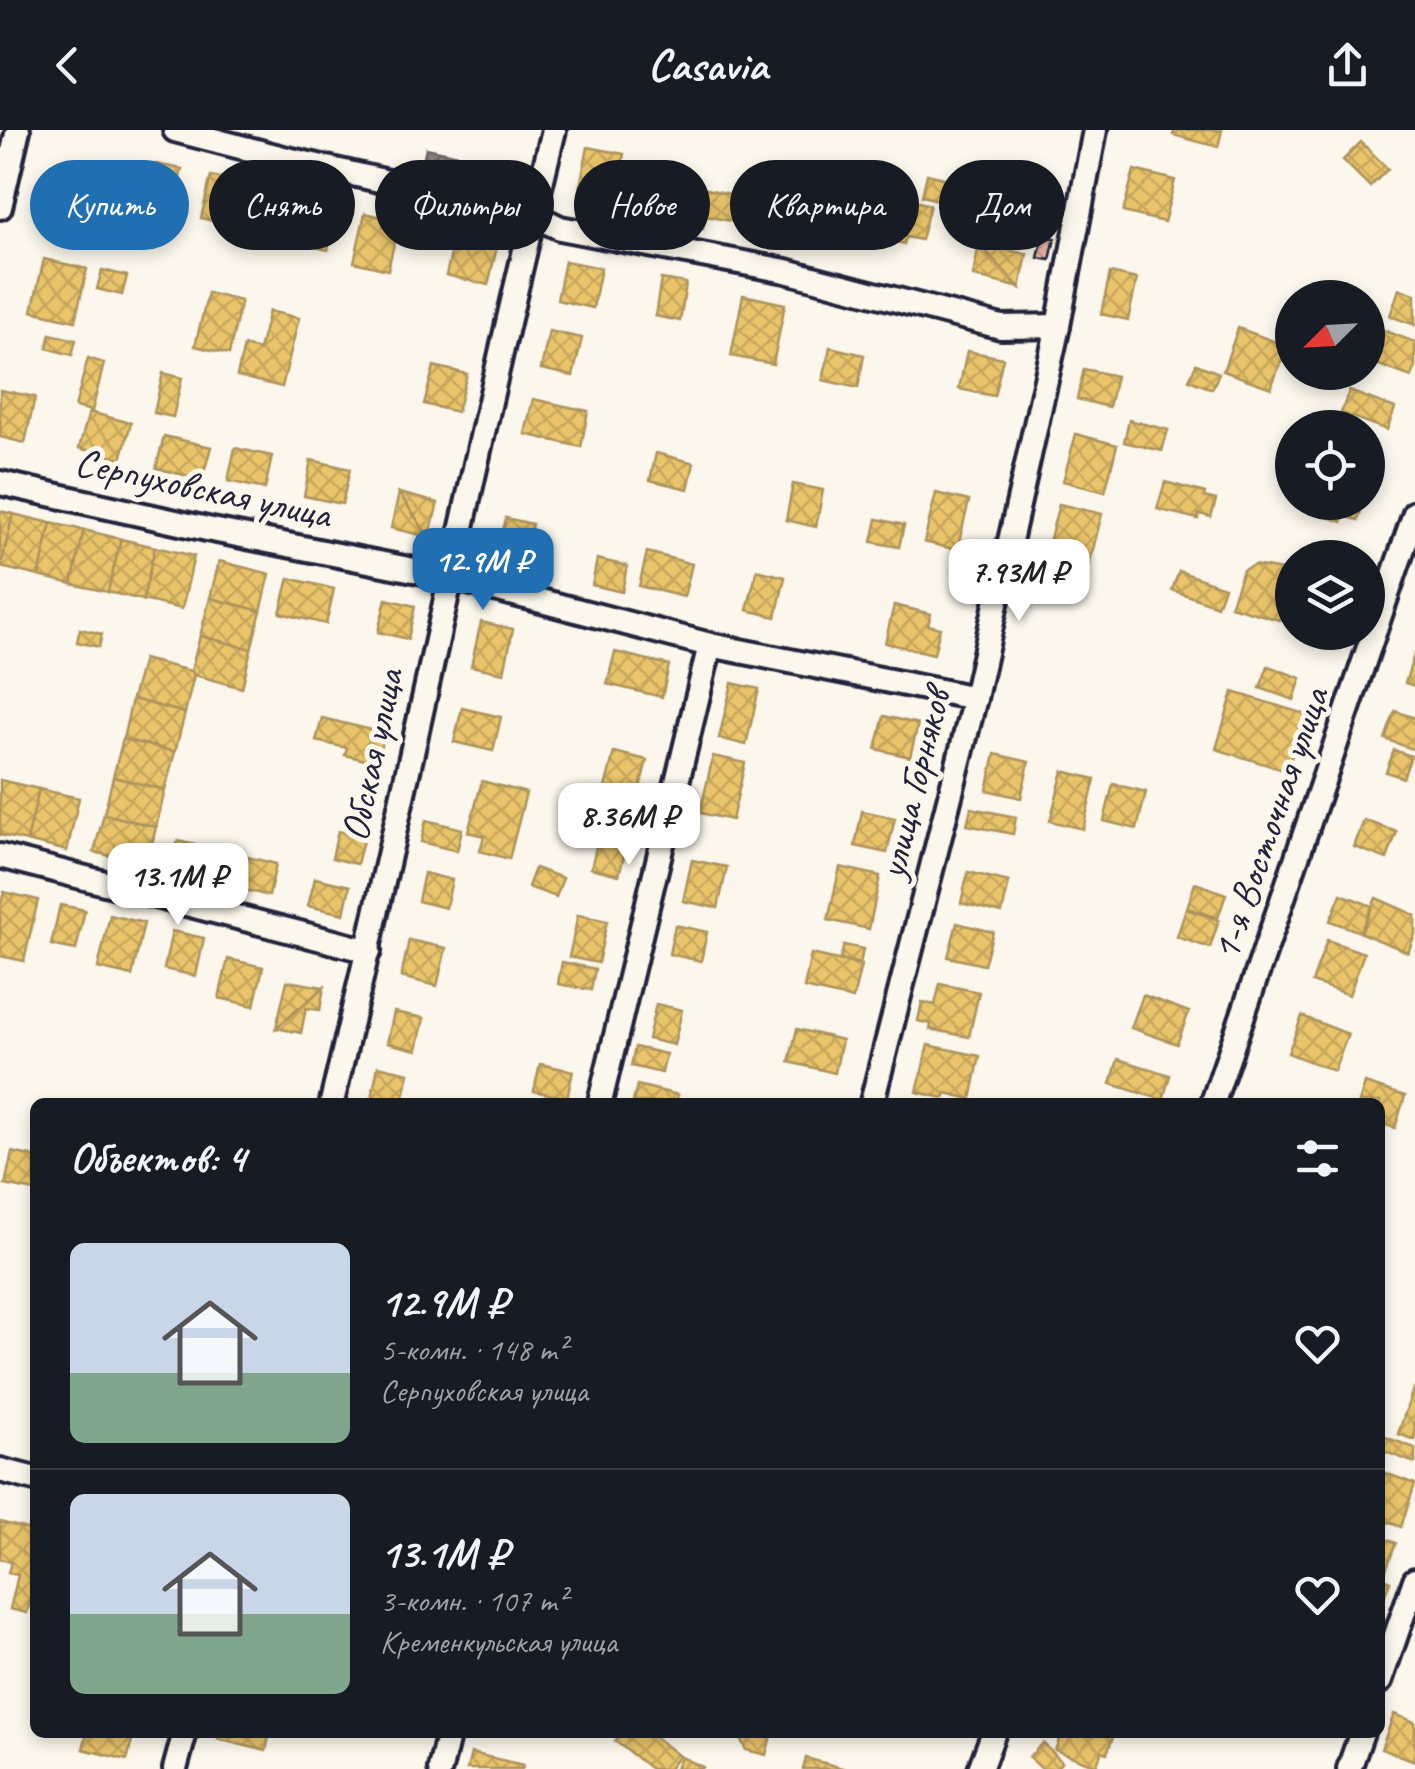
<!DOCTYPE html>
<html lang="ru">
<head>
<meta charset="utf-8">
<style>
  :root { --surface:#171b24; --page:#20242c; --text:#f1f3f6; --muted:#9ea1a6; --line:#363941; --accent:#1f6fb2 }
  body { margin:0; font-family:Caveat,sans-serif; background:var(--page); color:var(--text); height:100vh; display:flex; flex-direction:column; font-size:38px; white-space:nowrap }
  * { box-sizing:border-box; margin:0 }
  p { font-size:32px; color:var(--muted) }
  .icon { flex:none; width:55px; height:55px; fill:none; stroke:currentColor; stroke-width:2; stroke-linecap:round; stroke-linejoin:round }
  .map { position:relative; flex:1; overflow:hidden }
  .panel { position:absolute; left:30px; top:968px; width:1355px; height:640px; display:flex; flex-direction:column; background:var(--surface); border-radius:15px; box-shadow:0 5px 15px #0003 }
  .panel>* { flex:none }
  .banner { position:absolute; left:30px; top:30px; width:1355px; height:90px; display:flex; gap:20px }
  .needle { width:65px; rotate:246deg }
  .tools { position:absolute; left:1275px; top:150px; display:grid; gap:20px }
  .tools a { display:grid; place-items:center; width:110px; height:110px; border-radius:50%; background:var(--surface); box-shadow:0 5px 15px #0003; font-size:50px }
  .price { position:absolute; translate:-50% -85px; padding:0 22px; border-radius:20px; background:#fff; color:#222; font-size:32px; line-height:65px; filter:drop-shadow(0 2px 5px #0008) }
  .price::after { content:''; position:absolute; left:50%; top:60px; width:30px; height:22px; margin-left:-15px; background:inherit; clip-path:polygon(0 0,100% 0,50% 100%) }
  .price.current { background:var(--accent); color:#fff }
  ul { padding:0; list-style:none }
  li { display:flex; align-items:center; gap:30px; height:250px; padding:0 40px }
  li+li { border-top:2px solid var(--line) }
  li span { display:grid; place-items:center; flex:none; width:280px; height:200px; border-radius:15px; color:#555 }
  li>.icon { margin-inline-start:auto }
  span .icon { width:120px; height:120px; fill:#fffc; stroke-width:1 }
  li b { font-size:42px }
  h2 { display:flex; justify-content:space-between; align-items:center; height:120px; padding:0 40px; font-size:42px }
  .tag { padding:0 35px; border-radius:45px; background:var(--surface); box-shadow:0 5px 15px #0003; font-size:35px; line-height:90px }
  .tag.current { background:var(--accent); color:#fff }
  header { display:flex; justify-content:space-between; align-items:center; height:130px; padding:0 40px; background:var(--surface); font-size:45px; font-weight:600 }
  .map>svg:first-child { display:block }
</style>
</head>
<body>
<header><svg class="icon" aria-label="back" viewBox="0 0 24 24"><path d="M15 5l-7 7 7 7"/></svg>Casavia<svg class="icon" aria-label="share" viewBox="0 0 24 24"><path d="M12 15V3M7 8l5-5 5 5M5 13v7h14v-7"/></svg></header>
<div class="map">
<svg width="1415" height="1639" viewBox="0 0 1415 1639">
  <defs>
    <pattern id="homes-cross-hatch" width="8" height="8" patternUnits="userSpaceOnUse" patternTransform="scale(2.5)"><rect width="8" height="8" fill="#e9c46a"/><path d="M0 0l8 8M0 8l8-8" fill="none" stroke="#c8a85d"/></pattern>
    <pattern id="industry-cross-hatch" width="8" height="8" patternUnits="userSpaceOnUse" patternTransform="scale(2.5)"><rect width="8" height="8" fill="#8a817c"/><path d="M0 0l8 8M0 8l8-8" fill="none" stroke="#706967"/></pattern>
    <pattern id="building-cross-hatch" width="8" height="8" patternUnits="userSpaceOnUse" patternTransform="scale(2.5)"><rect width="8" height="8" fill="#eeb7a3"/><path d="M0 0l8 8M0 8l8-8" fill="none" stroke="#cc9d8d"/></pattern>
  </defs>
  <rect width="100%" height="100%" fill="#fbf7ec"/>
  <filter id="ink" filterUnits="userSpaceOnUse"><feTurbulence type="fractalNoise" baseFrequency=".01" numOctaves="2"/><feDisplacementMap in="SourceGraphic" scale="20" xChannelSelector="R" yChannelSelector="G"/><feConvolveMatrix kernelMatrix="1 2 1 2 8 2 1 2 1" color-interpolation-filters="sRGB"/></filter>
  <g filter="url(#ink)">
    <g fill="url(#homes-cross-hatch)" stroke="#ad935c" stroke-width="2.5">
      <path d="M 1175,0 L 1222,0 L 1218,17 L 1173,5 Z"/>
      <path d="M 1361,12 L 1388,39 L 1370,57 L 1343,30 Z"/>
      <path d="M 588,17 L 624,24 L 616,64 L 580,56 Z"/>
      <path d="M 156,34 L 182,39 L 170,89 L 145,83 Z"/>
      <path d="M 1134,40 L 1175,50 L 1164,92 L 1123,82 Z"/>
      <path d="M 927,44 L 944,48 L 938,70 L 922,66 Z"/>
      <path d="M 211,46 L 243,53 L 233,96 L 201,88 Z"/>
      <path d="M 72,54 L 109,67 L 102,96 L 96,95 L 81,106 L 45,95 L 54,55 L 71,59 Z"/>
      <path d="M 684,54 L 757,70 L 751,95 L 706,86 L 703,99 L 676,93 Z"/>
      <path d="M 877,61 L 930,75 L 921,110 L 906,107 L 904,114 L 866,104 Z"/>
      <path d="M 305,67 L 339,75 L 328,120 L 295,112 Z"/>
      <path d="M 829,71 L 853,77 L 844,119 L 820,114 Z"/>
      <path d="M 365,83 L 399,91 L 388,140 L 354,132 Z"/>
      <path d="M 456,103 L 498,113 L 488,155 L 446,145 Z"/>
      <path d="M 979,114 L 1027,124 L 1020,158 Z"/>
      <path d="M 979,114 L 1020,158 L 973,146 Z"/>
      <path d="M 44,129 L 87,139 L 75,191 L 32,181 Z"/>
      <path d="M 565,131 L 601,138 L 593,178 L 557,170 Z"/>
      <path d="M 102,140 L 127,146 L 122,165 L 97,159 Z"/>
      <path d="M 1110,143 L 1137,149 L 1128,190 L 1101,184 Z"/>
      <path d="M 661,149 L 686,153 L 680,191 L 655,186 Z"/>
      <path d="M 1399,159 L 1415,164 L 1415,195 L 1390,186 Z"/>
      <path d="M 208,163 L 241,171 L 229,224 L 195,216 Z"/>
      <path d="M 743,165 L 785,174 L 773,234 L 731,226 Z"/>
      <path d="M 269,181 L 299,188 L 282,257 L 237,246 L 244,216 L 259,220 Z"/>
      <path d="M 1238,198 L 1287,216 L 1271,258 L 1223,241 Z"/>
      <path d="M 1377,198 L 1415,212 L 1415,237 L 1411,247 L 1368,231 Z"/>
      <path d="M 549,201 L 582,208 L 573,246 L 541,239 Z"/>
      <path d="M 50,204 L 76,210 L 72,225 L 47,218 Z"/>
      <path d="M 830,217 L 864,225 L 858,258 L 823,250 Z"/>
      <path d="M 967,221 L 1003,228 L 994,266 L 959,259 Z"/>
      <path d="M 88,228 L 104,233 L 92,281 L 75,277 Z"/>
      <path d="M 1196,234 L 1219,243 L 1212,259 L 1189,250 Z"/>
      <path d="M 434,236 L 467,244 L 457,282 L 424,274 Z"/>
      <path d="M 1084,239 L 1116,246 L 1109,277 L 1077,269 Z"/>
      <path d="M 163,243 L 182,248 L 173,287 L 154,283 Z"/>
      <path d="M 0,260 L 35,267 L 25,313 L 0,307 Z"/>
      <path d="M 1349,261 L 1395,278 L 1387,300 L 1341,283 Z"/>
      <path d="M 533,269 L 588,281 L 581,317 L 525,304 Z"/>
      <path d="M 89,282 L 131,293 L 121,329 L 79,318 Z"/>
      <path d="M 1129,290 L 1168,300 L 1162,321 L 1124,312 Z"/>
      <path d="M 1076,304 L 1117,315 L 1105,362 L 1063,351 Z"/>
      <path d="M 164,306 L 211,317 L 202,350 L 156,338 Z"/>
      <path d="M 235,318 L 272,326 L 265,359 L 228,351 Z"/>
      <path d="M 656,323 L 694,333 L 688,359 L 650,350 Z"/>
      <path d="M 311,330 L 350,339 L 342,374 L 304,366 Z"/>
      <path d="M 1165,352 L 1205,363 L 1204,367 L 1216,370 L 1211,387 L 1199,384 L 1198,389 L 1157,379 Z"/>
      <path d="M 793,354 L 823,360 L 816,397 L 786,390 Z"/>
      <path d="M 399,363 L 429,407 L 391,398 Z"/>
      <path d="M 399,363 L 438,373 L 429,407 Z"/>
      <path d="M 936,363 L 969,371 L 957,420 L 924,412 Z"/>
      <path d="M 1310,372 L 1364,372 L 1358,390 L 1344,386 L 1342,392 L 1315,382 L 1317,377 Z"/>
      <path d="M 1059,374 L 1102,384 L 1088,439 L 1045,428 Z"/>
      <path d="M 0,381 L 13,384 L 1,437 L 0,437 Z"/>
      <path d="M 13,384 L 51,393 L 39,446 L 1,437 Z"/>
      <path d="M 506,388 L 532,394 L 524,428 L 498,423 Z"/>
      <path d="M 877,389 L 904,395 L 899,417 L 872,412 Z"/>
      <path d="M 51,393 L 84,400 L 72,454 L 39,446 Z"/>
      <path d="M 84,400 L 121,409 L 108,462 L 72,454 Z"/>
      <path d="M 121,409 L 155,417 L 143,470 L 108,462 Z"/>
      <path d="M 1320,416 L 1347,426 L 1347,428 L 1315,428 Z"/>
      <path d="M 155,417 L 194,426 L 182,479 L 143,470 Z"/>
      <path d="M 647,422 L 692,434 L 684,467 L 639,456 Z"/>
      <path d="M 597,429 L 627,436 L 622,462 L 592,455 Z"/>
      <path d="M 219,431 L 270,444 L 261,481 L 210,468 Z"/>
      <path d="M 1254,435 L 1283,440 L 1286,448 L 1281,451 L 1285,460 L 1281,473 L 1285,474 L 1279,490 L 1230,476 L 1243,440 Z"/>
      <path d="M 757,440 L 785,447 L 776,487 L 747,480 Z"/>
      <path d="M 1179,441 L 1224,457 L 1217,476 L 1172,460 Z"/>
      <path d="M 289,448 L 334,459 L 326,494 L 280,483 Z"/>
      <path d="M 210,468 L 261,481 L 251,519 L 200,506 Z"/>
      <path d="M 386,469 L 415,476 L 408,509 L 378,502 Z"/>
      <path d="M 894,475 L 931,484 L 928,495 L 940,498 L 934,524 L 885,513 Z"/>
      <path d="M 481,492 L 513,499 L 504,543 L 471,536 Z"/>
      <path d="M 80,499 L 102,504 L 99,517 L 77,512 Z"/>
      <path d="M 1298,502 L 1330,502 L 1325,515 L 1297,505 Z"/>
      <path d="M 200,506 L 251,519 L 242,558 L 194,545 L 191,541 Z"/>
      <path d="M 615,522 L 669,535 L 662,567 L 607,554 Z"/>
      <path d="M 1415,522 L 1415,556 L 1405,553 Z"/>
      <path d="M 143,529 L 191,541 L 194,545 L 185,583 L 132,569 Z"/>
      <path d="M 1268,536 L 1301,548 L 1294,570 L 1260,558 Z"/>
      <path d="M 732,553 L 759,559 L 746,615 L 719,608 Z"/>
      <path d="M 1233,562 L 1305,584 L 1287,641 L 1216,619 Z"/>
      <path d="M 132,569 L 185,583 L 175,622 L 123,609 Z"/>
      <path d="M 462,578 L 501,587 L 493,621 L 454,612 Z"/>
      <path d="M 1395,581 L 1415,588 L 1415,620 L 1385,609 Z"/>
      <path d="M 884,586 L 918,594 L 910,627 L 876,619 Z"/>
      <path d="M 322,588 L 384,603 L 377,633 L 345,625 L 347,618 L 316,611 Z"/>
      <path d="M 123,609 L 175,622 L 165,660 L 113,647 Z"/>
      <path d="M 1394,620 L 1411,626 L 1403,648 L 1386,642 Z"/>
      <path d="M 614,622 L 647,630 L 638,666 L 605,658 Z"/>
      <path d="M 995,624 L 1029,632 L 1021,668 L 987,660 Z"/>
      <path d="M 713,626 L 745,633 L 732,690 L 700,683 Z"/>
      <path d="M 1063,641 L 1095,649 L 1083,699 L 1050,691 Z"/>
      <path d="M 113,647 L 165,660 L 156,697 L 104,684 Z"/>
      <path d="M 0,650 L 39,659 L 27,711 L 0,705 Z"/>
      <path d="M 482,651 L 526,663 L 509,729 L 480,721 L 484,706 L 468,702 Z"/>
      <path d="M 1113,654 L 1146,662 L 1137,699 L 1104,691 Z"/>
      <path d="M 39,659 L 79,668 L 67,721 L 27,711 Z"/>
      <path d="M 971,678 L 1016,687 L 1013,704 L 967,695 Z"/>
      <path d="M 862,681 L 895,688 L 887,723 L 855,716 Z"/>
      <path d="M 104,684 L 156,697 L 147,735 L 94,722 Z"/>
      <path d="M 426,690 L 462,699 L 457,721 L 421,712 Z"/>
      <path d="M 1364,690 L 1397,702 L 1387,729 L 1354,717 Z"/>
      <path d="M 338,701 L 364,707 L 357,734 L 332,728 Z"/>
      <path d="M 599,704 L 628,711 L 619,745 L 591,738 Z"/>
      <path d="M 178,711 L 212,719 L 205,751 L 170,743 Z"/>
      <path d="M 232,723 L 276,734 L 269,766 L 225,755 Z"/>
      <path d="M 692,730 L 727,737 L 718,778 L 683,771 Z"/>
      <path d="M 840,737 L 880,746 L 869,799 L 828,790 Z"/>
      <path d="M 535,738 L 563,748 L 556,767 L 528,757 Z"/>
      <path d="M 968,742 L 1009,752 L 1002,783 L 961,773 Z"/>
      <path d="M 424,743 L 452,750 L 446,778 L 418,771 Z"/>
      <path d="M 315,748 L 350,756 L 344,784 L 308,776 Z"/>
      <path d="M 1195,753 L 1226,764 L 1218,788 L 1187,778 Z"/>
      <path d="M 4,762 L 38,770 L 24,831 L 0,826 L 0,778 Z"/>
      <path d="M 1341,764 L 1372,776 L 1360,802 L 1330,791 Z"/>
      <path d="M 1376,768 L 1415,785 L 1415,804 L 1408,822 L 1361,803 Z"/>
      <path d="M 60,775 L 85,780 L 76,820 L 51,815 Z"/>
      <path d="M 1186,779 L 1219,790 L 1210,818 L 1177,807 Z"/>
      <path d="M 110,785 L 144,793 L 132,846 L 98,838 Z"/>
      <path d="M 578,785 L 607,791 L 598,833 L 569,827 Z"/>
      <path d="M 957,793 L 993,802 L 984,835 L 948,827 Z"/>
      <path d="M 675,795 L 707,802 L 701,831 L 669,824 Z"/>
      <path d="M 172,801 L 204,808 L 196,846 L 164,839 Z"/>
      <path d="M 409,810 L 446,818 L 437,856 L 401,847 Z"/>
      <path d="M 1327,810 L 1364,823 L 1349,865 L 1312,852 Z"/>
      <path d="M 844,815 L 863,819 L 860,834 L 840,829 Z"/>
      <path d="M 811,824 L 861,835 L 853,869 L 804,858 Z"/>
      <path d="M 228,829 L 263,837 L 254,876 L 219,868 Z"/>
      <path d="M 562,832 L 595,839 L 591,860 L 558,854 Z"/>
      <path d="M 287,851 L 324,857 L 276,898 Z"/>
      <path d="M 940,854 L 979,862 L 969,907 L 930,899 L 931,894 L 918,891 L 922,872 L 935,875 Z"/>
      <path d="M 324,857 L 320,880 L 306,878 L 301,903 L 276,898 Z"/>
      <path d="M 1143,865 L 1189,882 L 1177,914 L 1131,898 Z"/>
      <path d="M 656,874 L 682,880 L 674,915 L 648,909 Z"/>
      <path d="M 394,882 L 424,888 L 417,920 L 387,913 Z"/>
      <path d="M 1302,886 L 1348,904 L 1334,941 L 1288,923 Z"/>
      <path d="M 797,899 L 842,910 L 835,943 L 789,932 Z"/>
      <path d="M 928,915 L 980,926 L 971,969 L 946,963 L 944,968 L 917,962 Z"/>
      <path d="M 635,917 L 666,924 L 662,943 L 631,936 Z"/>
      <path d="M 1118,929 L 1170,945 L 1163,970 L 1111,954 Z"/>
      <path d="M 540,934 L 573,941 L 567,968 L 534,961 Z"/>
      <path d="M 378,936 L 409,943 L 403,972 L 371,972 Z"/>
      <path d="M 1365,953 L 1405,966 L 1395,998 L 1380,993 L 1380,972 L 1359,972 Z"/>
      <path d="M 637,955 L 678,965 L 676,972 L 633,972 Z"/>
      <path d="M 12,1022 L 35,1027 L 35,1061 L 5,1055 Z"/>
      <path d="M 1413,1259 L 1415,1260 L 1415,1310 L 1398,1304 Z"/>
      <path d="M 1380,1305 L 1415,1318 L 1415,1333 L 1380,1320 Z"/>
      <path d="M 1380,1341 L 1415,1354 L 1401,1397 L 1380,1389 Z"/>
      <path d="M 0,1392 L 35,1401 L 31,1430 L 35,1431 L 35,1448 L 27,1483 L 10,1479 L 18,1445 L 8,1443 L 11,1432 L 0,1429 Z"/>
      <path d="M 1380,1407 L 1396,1413 L 1383,1448 L 1390,1451 L 1380,1478 Z"/>
      <path d="M 1394,1584 L 1415,1592 L 1415,1631 L 1381,1619 Z"/>
      <path d="M 87,1602 L 134,1602 L 127,1630 L 83,1619 Z"/>
      <path d="M 220,1602 L 270,1602 L 266,1621 L 218,1609 Z"/>
      <path d="M 622,1602 L 649,1602 L 679,1626 L 669,1639 L 651,1639 L 615,1611 Z"/>
      <path d="M 737,1602 L 772,1602 L 766,1625 L 746,1620 Z"/>
      <path d="M 1055,1602 L 1115,1602 L 1107,1623 L 1102,1621 L 1096,1636 L 1055,1620 L 1061,1605 Z"/>
      <path d="M 1043,1613 L 1062,1632 L 1055,1639 L 1042,1639 L 1029,1627 Z"/>
      <path d="M 471,1623 L 523,1635 L 522,1639 L 467,1639 Z"/>
      <path d="M 681,1627 L 703,1637 L 702,1639 L 676,1639 Z"/>
      <path d="M 806,1628 L 846,1639 L 803,1639 Z"/>
    </g>
    <path fill="url(#industry-cross-hatch)" stroke="#6b6468" stroke-width="2.5" d="M 426,18 L 490,32 L 486,49 L 422,35 Z"/>
    <path fill="url(#building-cross-hatch)" stroke="#22223b" stroke-width="2.5" d="M 1043,106 L 1055,108 L 1050,130 L 1038,128 Z"/>
    <g fill="none" stroke-linecap="round" stroke-linejoin="round">
      <defs>
        <g id="minor">
          <path d="M 175,0 L 287,29 L 533,85 L 560,98 L 786,141 L 1001,197 L 1058,196"/>
          <path d="M 0,77 L 18,0"/>
          <path d="M 0,353 L 207,399 L 449,447 L 710,515 L 975,568"/>
          <path d="M 0,726 L 369,821"/>
          <path d="M 332,972 C 410,649 474,323 554,0"/>
          <path d="M 600,972 L 710,515"/>
          <path d="M 872,972 L 975,568 L 1058,196 L 1095,0"/>
          <path d="M 1213,972 L 1415,383"/>
          <path d="M 0,1340 L 35,1349"/>
          <path d="M 1380,1551 L 1415,1450"/>
          <path d="M 175,1639 L 185,1602"/>
          <path d="M 440,1639 L 449,1602"/>
          <path d="M 980,1639 L 994,1602"/>
          <path d="M 1349,1639 L 1362,1602"/>
        </g>
      </defs>
      <use href="#minor" stroke="#22223b" stroke-width="30"/>
      <use href="#minor" stroke="#fbf7ec" stroke-width="22"/>
    </g>
  </g>
  <g text-anchor="middle" dominant-baseline="central" stroke-width="10" stroke-linejoin="round" paint-order="stroke">
    <g font-size="40" fill="#22223b" stroke="#fbf7ec">
      <text transform="translate(203 358) rotate(12)">Серпуховская улица</text>
      <text transform="translate(372 625) rotate(-78)">Обская улица</text>
      <text transform="translate(914 654) rotate(-76)">улица Горняков</text>
      <text transform="translate(1270 694) rotate(-71)">1-я Восточная улица</text>
    </g>
  </g>
</svg>
<div class="tools">
<a><svg class="needle" viewBox="-14 -14 28 28"><path d="M0-13l5 13h-10z" fill="#e53935"/><path d="M0 13l5-13h-10z" fill="#9ea1a6"/></svg></a>
<a><svg class="icon" aria-label="locate" viewBox="0 0 24 24"><circle cx="12" cy="12" r="6"/><path d="M12 2v4M12 18v4M2 12h4M18 12h4"/></svg></a>
<a><svg class="icon" aria-label="layers" viewBox="0 0 24 24"><path d="M12 4l9 5-9 5-9-5zM3 14l9 5 9-5"/></svg></a>
</div>
<b class="price current" style="left:483px;top:483px">12.9M ₽</b>
<b class="price" style="left:1019px;top:494px">7.93M ₽</b>
<b class="price" style="left:629px;top:738px">8.36M ₽</b>
<b class="price" style="left:178px;top:798px">13.1M ₽</b>
<div class="banner">
<a class="tag current">Купить</a>
<a class="tag">Снять</a>
<a class="tag">Фильтры</a>
<a class="tag">Новое</a>
<a class="tag">Квартира</a>
<a class="tag">Дом</a>
</div>
<section class="panel">
<h2>Объектов: 4<svg class="icon" aria-label="filters" viewBox="0 0 24 24"><path d="M4 7h16M4 17h16"/><circle cx="9" cy="7" r="2"/><circle cx="15" cy="17" r="2"/></svg></h2>
<ul>
<li><span style="background:linear-gradient(#c9d6e8 65%,#7fa58c 0)"><svg class="icon" aria-label="home" viewBox="0 0 24 24"><path d="M3 11l9-7 9 7M6 9v11h12V9"/></svg></span><div><b>12.9M ₽</b><p>5-комн. · 148 m²</p><p>Серпуховская улица</p></div><svg class="icon" aria-label="heart" viewBox="0 0 24 24"><path d="M12 20l-8-8c-3-5 5-10 8-4 3-6 11-1 8 4z"/></svg></li>
<li><span style="background:linear-gradient(#c9d6e8 60%,#7fa58c 0)"><svg class="icon" aria-label="home" viewBox="0 0 24 24"><path d="M3 11l9-7 9 7M6 9v11h12V9"/></svg></span><div><b>13.1M ₽</b><p>3-комн. · 107 m²</p><p>Кременкульская улица</p></div><svg class="icon" aria-label="heart" viewBox="0 0 24 24"><path d="M12 20l-8-8c-3-5 5-10 8-4 3-6 11-1 8 4z"/></svg></li>
</ul>
</section>
</div>
</body>
</html>
